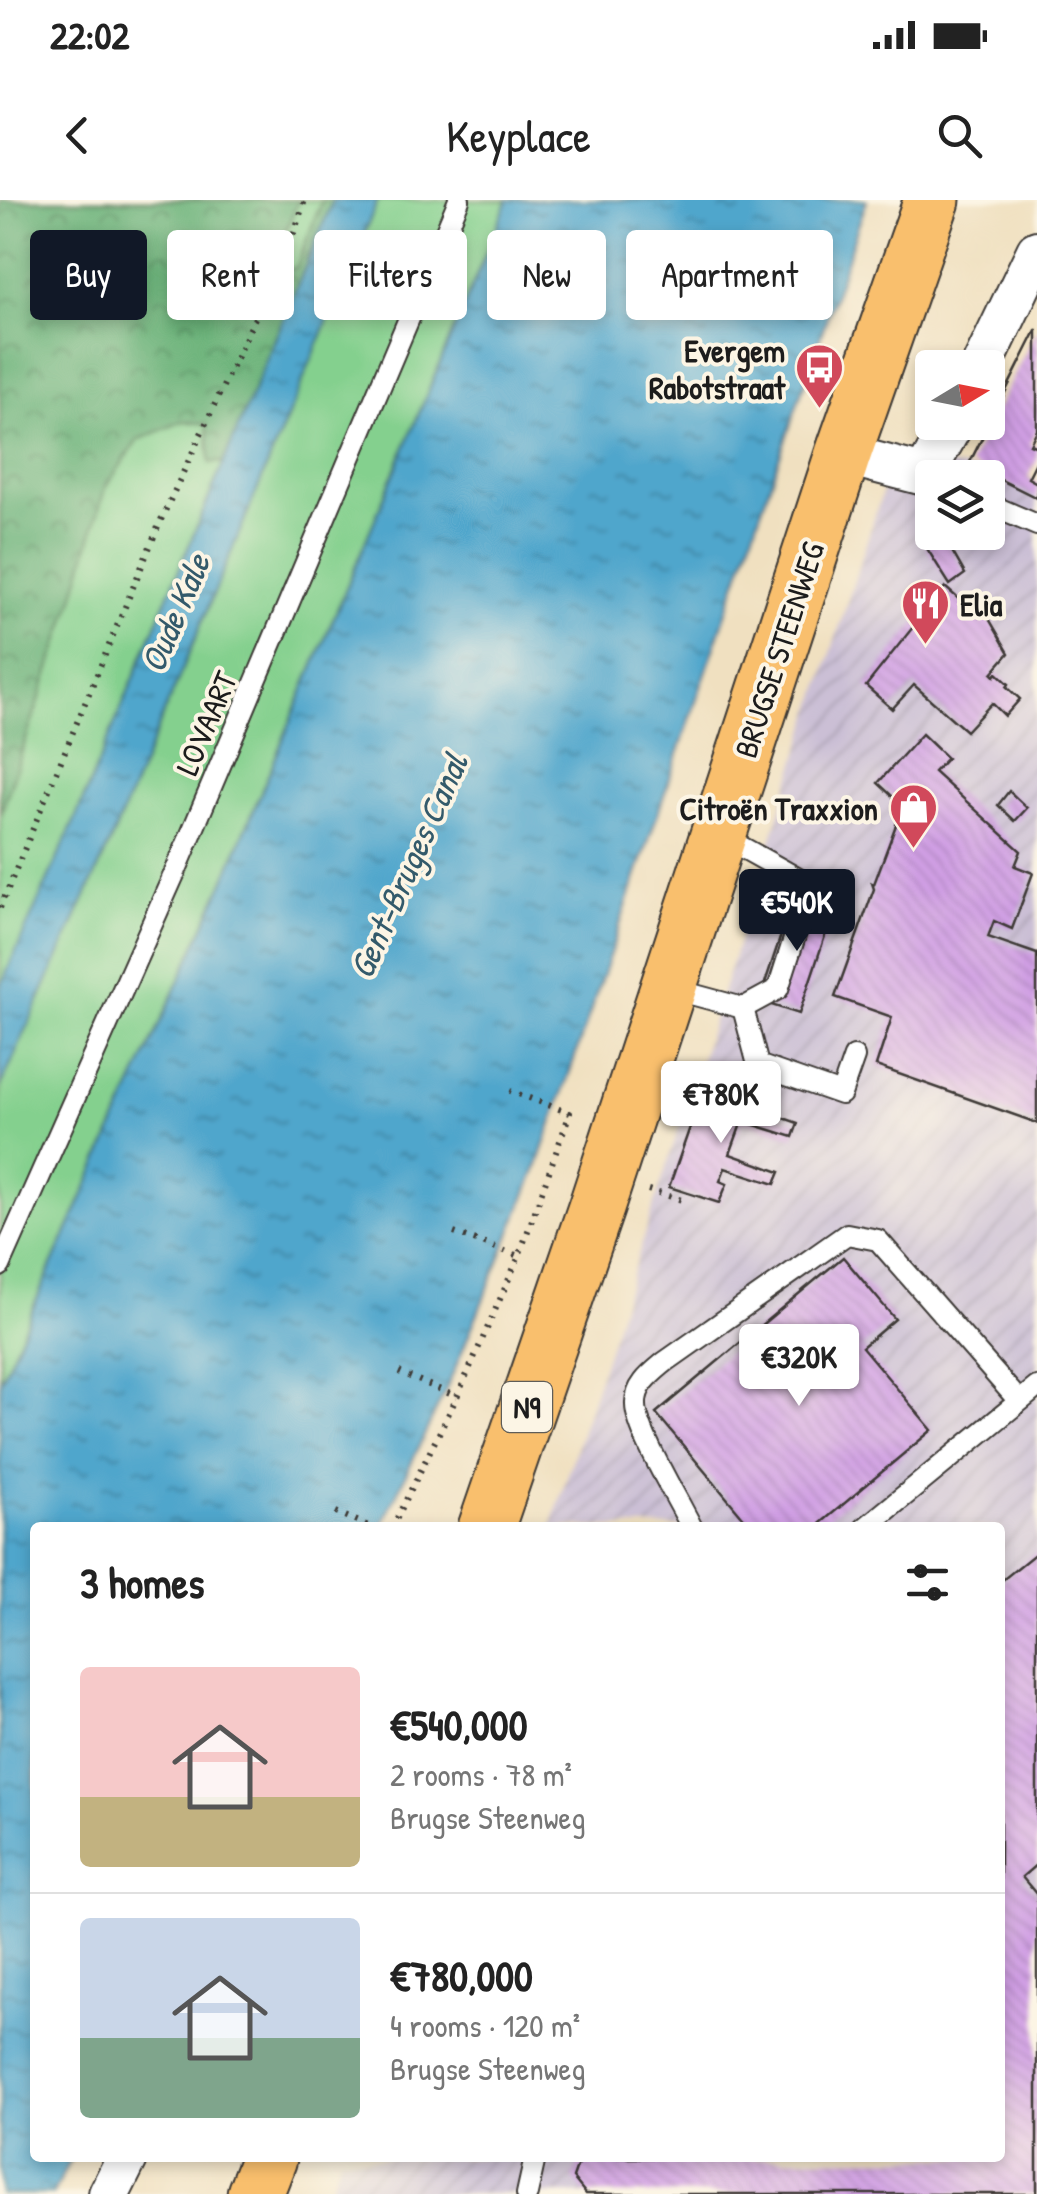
<!DOCTYPE html>
<html lang="en">
<head>
<meta charset="utf-8">
<style>
  :root { --surface:#fff; --page:#f6f6f6; --text:#222; --muted:#767676; --line:#e0e0e0; --accent:#111827 }
  body { margin:0; font-family:"Patrick Hand",sans-serif; background:var(--page); color:var(--text); height:100vh; display:flex; flex-direction:column; font-size:38px; white-space:nowrap }
  * { box-sizing:border-box; margin:0 }
  p { font-size:32px; color:var(--muted) }
  .icon { flex:none; width:55px; height:55px; fill:none; stroke:currentColor; stroke-width:2; stroke-linecap:round; stroke-linejoin:round }
  .map { position:relative; flex:1; overflow:hidden }
  .drawer { position:absolute; left:30px; top:1322px; width:975px; height:640px; display:flex; flex-direction:column; background:var(--surface); border-radius:10px; box-shadow:0 5px 15px #0003 }
  .drawer>* { flex:none }
  .top-card { position:absolute; left:30px; top:30px; width:978px; height:90px; display:flex; gap:20px }
  .needle { width:65px; rotate:80deg }
  .tools { position:absolute; left:915px; top:150px; display:grid; gap:20px }
  .tools a { display:grid; place-items:center; width:90px; height:90px; border-radius:10px; background:var(--surface); box-shadow:0 5px 15px #0003; font-size:50px }
  .price { position:absolute; translate:-50% -85px; padding:0 22px; border-radius:10px; background:#fff; color:#222; font-size:32px; line-height:65px; filter:drop-shadow(0 2px 5px #0008) }
  .price::after { content:''; position:absolute; left:50%; top:60px; width:30px; height:22px; margin-left:-15px; background:inherit; clip-path:polygon(0 0,100% 0,50% 100%) }
  .price.current { background:var(--accent); color:#fff }
  ul { padding:0; list-style:none }
  li { display:flex; align-items:center; gap:30px; height:250px; padding:0 50px }
  li+li { border-top:2px solid var(--line) }
  li span { display:grid; place-items:center; flex:none; width:280px; height:200px; border-radius:10px; color:#555 }
  li>.icon { margin-inline-start:auto }
  span .icon { width:120px; height:120px; fill:#fffc; stroke-width:1 }
  li b { font-size:42px }
  h2 { display:flex; justify-content:space-between; align-items:center; height:120px; padding:0 50px; font-size:42px }
  .tag { padding:0 35px; border-radius:10px; background:var(--surface); box-shadow:0 5px 15px #0003; font-size:35px; line-height:90px }
  .tag.current { background:var(--accent); color:#fff }
  .status { display:flex; justify-content:space-between; align-items:center; height:70px; padding:0 50px; background:var(--surface); direction:ltr }
  .status svg { height:28px; fill:currentColor }
  header { display:flex; justify-content:space-between; align-items:center; height:130px; padding:0 50px; background:var(--surface); font-size:45px; font-weight:600 }
  .map>svg:first-child { display:block }
</style>
</head>
<body>
<div class="status"><b>22:02</b><svg viewBox="0 0 49 12"><path d="M0 12V9h3v3zM5 12V6h3v6zM10 12V3h3v9zM15 12V0h3v12zM26 1h20v11H26zM47 4h2v5h-2z"/></svg></div>
<header><svg class="icon" aria-label="back" viewBox="0 0 24 24"><path d="M15 5l-7 7 7 7"/></svg>Keyplace<svg class="icon" aria-label="search" viewBox="0 0 24 24"><circle cx="10" cy="10" r="6"/><path d="M15 15l6 6"/></svg></header>
<div class="map">
<svg width="1037" height="1994" viewBox="0 0 1037 1994">
  <defs>
    <pattern id="industrial-furrows" width="10" height="10" patternUnits="userSpaceOnUse" patternTransform="scale(2.5)"><rect width="10" height="10" fill="#cbbfd5"/><path d="M-1 1l2-2M0 10L10 0M9 11l2-2" fill="none" stroke="#aea4b6"/></pattern>
    <pattern id="forest-crowns" width="20" height="18" patternUnits="userSpaceOnUse" patternTransform="scale(2.5)"><rect width="20" height="18" fill="#6bb279"/><path d="M2 6a3 3 0 1 1 6 0M12 15a3 3 0 1 1 6 0" fill="none" stroke="#579062"/></pattern>
    <pattern id="water-ripples" width="26" height="14" patternUnits="userSpaceOnUse" patternTransform="scale(2.5)"><rect width="26" height="14" fill="#4fa6cc"/><path d="M2 4q2-2 4 0t4 0M15 11q2-2 4 0t4 0" fill="none" stroke="#4186a5"/></pattern>
    <pattern id="building-back-hatch" width="6" height="6" patternUnits="userSpaceOnUse" patternTransform="scale(2.5)"><rect width="6" height="6" fill="#d09fe4"/><path d="M-1 5l2 2M0 0l6 6M5-1l2 2" fill="none" stroke="#b288c3"/></pattern>
  </defs>
  <rect width="100%" height="100%" fill="#fcf5e5"/>
  <filter id="ink" filterUnits="userSpaceOnUse"><feTurbulence type="fractalNoise" baseFrequency=".01" numOctaves="2"/><feDisplacementMap in="SourceGraphic" scale="20" xChannelSelector="R" yChannelSelector="G"/><feConvolveMatrix kernelMatrix="1 2 1 2 8 2 1 2 1" color-interpolation-filters="sRGB"/></filter>
  <filter id="wash" filterUnits="userSpaceOnUse"><feTurbulence type="fractalNoise" baseFrequency=".0048" numOctaves="4" result="noise"/><feDisplacementMap in="SourceGraphic" scale="40" xChannelSelector="R" yChannelSelector="G"/><feGaussianBlur stdDeviation="2.25" result="paint"/><feColorMatrix in="noise" values="0 0 0 0 0 0 0 0 0 0 0 0 0 0 0 0 0 1.4 0 .05"/><feComposite in="paint" operator="in"/></filter>
  <g filter="url(#wash)">
    <rect width="100%" height="100%" fill="#f0e0c0"/>
    <path fill="url(#industrial-furrows)" fill-rule="evenodd" d="M 894,256 L 969,269 L 1037,296 L 1037,1994 L 328,1994 L 340,1958 L 1000,1958 L 1000,1328 L 551,1327 ZM 932,278 L 988,278 L 988,332 L 932,332 Z"/>
    <g fill="#84d08e" stroke="#507655" stroke-width="2.5">
      <path d="M 0,0 L 333,0 L 74,622 L 0,788 Z"/>
      <path d="M 378,0 L 508,0 L 222,686 L 0,1182 L 0,888 L 112,638 Z"/>
    </g>
    <path fill="url(#forest-crowns)" stroke="#44674a" stroke-width="2.5" d="M 0,0 L 299,0 L 286,30 L 273,71 L 296,68 L 322,0 L 333,0 L 224,262 L 210,263 L 207,224 L 183,221 L 138,240 L 105,288 L 74,398 L 0,616 Z"/>
    <g fill="url(#water-ripples)" stroke="#366174" stroke-width="2.5">
      <path d="M 333,0 L 378,0 L 112,638 L 0,888 L 0,787 L 74,622 Z"/>
      <path d="M 508,0 L 867,0 L 536,971 L 450,1181 L 381,1327 L 35,1328 L 35,1958 L 71,1958 L 53,1994 L 0,1994 L 0,1182 L 222,686 Z"/>
    </g>
    <g id="blocks">
      <g fill="url(#building-back-hatch)">
        <path d="M 1037,129 L 1037,230 L 1030,244 L 1037,247 L 1037,260 L 1028,278 L 1037,283 L 1037,298 L 969,264 Z"/>
        <path d="M 934,332 L 941,332 L 965,374 L 950,385 L 926,347 Z"/>
        <path d="M 945,387 L 979,417 L 984,410 L 1009,453 L 992,473 L 995,476 L 997,473 L 1009,484 L 1007,487 L 1020,499 L 1005,516 L 992,503 L 966,531 L 914,485 L 892,509 L 866,486 Z"/>
        <path d="M 922,534 L 947,558 L 934,572 L 1021,651 L 1015,666 L 1033,673 L 1012,729 L 994,721 L 988,737 L 1037,754 L 1037,923 L 876,866 L 892,817 L 835,797 L 874,689 L 872,683 L 874,684 L 903,606 L 878,583 Z"/>
        <path d="M 1009,591 L 1027,608 L 1015,621 L 998,605 Z"/>
        <path d="M 795,693 L 835,706 L 799,814 L 759,801 Z"/>
        <path d="M 703,890 L 798,923 L 793,937 L 742,921 L 730,954 L 780,972 L 775,984 L 725,968 L 720,981 L 727,984 L 719,1003 L 669,987 Z"/>
        <path d="M 843,1057 L 895,1119 L 862,1147 L 932,1230 L 815,1328 L 752,1328 L 656,1213 Z"/>
        <path d="M 1037,1352 L 1037,1664 L 1022,1677 L 1037,1695 L 1037,1994 L 586,1994 L 573,1978 L 580,1958 L 1000,1958 L 1000,1382 Z"/>
      </g>
    </g>
  </g>
  <g filter="url(#ink)">
    <use href="#blocks" fill-opacity="0" stroke="#3c3935" stroke-width="2.5"/>
    <g fill="none" stroke-linecap="round" stroke-linejoin="round">
      <defs>
        <g id="lane">
          <path d="M 988,304 L 1037,325"/>
          <path d="M 720,635 L 811,686 L 778,789 L 743,808"/>
          <path d="M 669,788 L 743,808 L 758,865 L 841,894 L 854,857"/>
          <path d="M 0,1066 L 176,670 L 459,0"/>
          <path d="M 692,1328 C 679,1301 636,1231 636,1205 C 635,1185 652,1173 665,1162 L 847,1034 L 878,1040 L 1019,1201"/>
          <path d="M 865,1328 L 1037,1187"/>
          <path d="M 527,1994 L 535,1958"/>
        </g>
        <g id="street">
          <path d="M 981,168 L 1037,51"/>
          <path d="M 843,254 L 924,275 L 954,222"/>
          <path d="M 109,1994 L 127,1958"/>
        </g>
        <g id="primary">
          <path d="M 486,1328 L 597,1005 L 843,254 L 932,0"/>
          <path d="M 255,1994 L 269,1958"/>
        </g>
      </defs>
      <use href="#lane" stroke="#3c3935" stroke-width="24"/>
      <use href="#street" stroke="#3c3935" stroke-width="44"/>
      <use href="#primary" stroke="#3c3935" stroke-width="59"/>
      <g stroke="#3c3935" stroke-width="6" stroke-dasharray="2.5 8" stroke-linecap="butt">
        <path d="M 0,708 L 161,320 L 293,36 L 305,0"/>
        <path d="M 648,990 L 685,1001"/>
        <path d="M 454,1033 L 519,1056"/>
        <path d="M 399,1172 L 457,1197"/>
        <path d="M 336,1312 L 373,1328"/>
        <path d="M 392,1328 L 457,1197 L 519,1056 L 570,913 L 510,891"/>
      </g>
      <use href="#lane" stroke="#fff" stroke-width="20"/>
      <use href="#street" stroke="#fff" stroke-width="40"/>
      <use href="#primary" stroke="#f9bf6d" stroke-width="55"/>
    </g>
  </g>
  <defs>
    <symbol id="bus-pin" viewBox="-11 -11 22 30"><path d="M0 17L-7.5 6A9.5 9.5 0 1 1 7.5 6Z" fill="#d1495b" stroke="#fcf5e5"/><path d="M-5-6H5V4H4V6H2V4H-2V6H-4V4H-5ZM-3.5-4V0h7V-4ZM-3.5 1.2v1.5H-2V1.2ZM2 1.2v1.5H3.5V1.2Z" fill="#fff"/></symbol>
    <symbol id="restaurant-pin" viewBox="-11 -11 22 30"><path d="M0 17L-7.5 6A9.5 9.5 0 1 1 7.5 6Z" fill="#d1495b" stroke="#fcf5e5"/><path d="M-5-6h1v4h1v-4h1v4h1v-4h1v5L-1.5 .5V6h-2V.5L-5-1ZM5-6V6H3V1.5H1.5Q1.5-4 5-6Z" fill="#fff"/></symbol>
    <symbol id="shop-pin" viewBox="-11 -11 22 30"><path d="M0 17L-7.5 6A9.5 9.5 0 1 1 7.5 6Z" fill="#d1495b" stroke="#fcf5e5"/><path d="M-5-2.5h2.3a2.7 3.5 0 0 1 5.4 0H5L5.5 6h-11ZM-1.5-2.5h3a1.5 2.3 0 0 0-3 0Z" fill="#fff"/></symbol>
  </defs>
  <g fill-rule="evenodd">
    <use href="#bus-pin" x="792" y="140" width="55" height="75"/>
    <use href="#restaurant-pin" x="898" y="376" width="55" height="75"/>
    <use href="#shop-pin" x="886" y="580" width="55" height="75"/>
  </g>
  <g text-anchor="middle" dominant-baseline="central" stroke-width="8" stroke-linejoin="round" paint-order="stroke">
    <rect fill="#fcf5e5" stroke="#5f5d58" stroke-width="2.5" x="502" y="1182" width="50" height="50" rx="8"/>
    <g font-size="30" font-weight="bold" fill="#1c1c1c">
      <text x="527" y="1207">N9</text>
    </g>
    <g font-size="32" font-weight="bold" fill="#1c1c1c" stroke="#fcf5e5" text-anchor="end">
      <text x="785" y="150">Evergem<tspan x="785" dy="37">Rabotstraat</tspan></text>
      <text x="960" y="404" text-anchor="start">Elia</text>
      <text x="878" y="608">Citroën Traxxion</text>
    </g>
    <g font-size="32" fill="#1c1c1c" stroke="#fcf5e5">
      <text transform="translate(779 450) rotate(-72)">BRUGSE STEENWEG</text>
      <text transform="translate(206 523) rotate(-67)">LOVAART</text>
    </g>
    <g font-size="35" font-style="italic" fill="#335a6b" stroke="#fcf5e5">
      <text transform="translate(175 413) rotate(-67)">Oude Kale</text>
      <text transform="translate(408 666) rotate(-66)">Gent-Bruges Canal</text>
    </g>
  </g>
</svg>
<div class="tools">
<a><svg class="needle" viewBox="-14 -14 28 28"><path d="M0-13l5 13h-10z" fill="#e53935"/><path d="M0 13l5-13h-10z" fill="#767676"/></svg></a>
<a><svg class="icon" aria-label="layers" viewBox="0 0 24 24"><path d="M12 4l9 5-9 5-9-5zM3 14l9 5 9-5"/></svg></a>
</div>
<b class="price current" style="left:797px;top:754px">€540K</b>
<b class="price" style="left:721px;top:946px">€780K</b>
<b class="price" style="left:799px;top:1209px">€320K</b>
<div class="top-card">
<a class="tag current">Buy</a>
<a class="tag">Rent</a>
<a class="tag">Filters</a>
<a class="tag">New</a>
<a class="tag">Apartment</a>
</div>
<section class="drawer">
<h2>3 homes<svg class="icon" aria-label="filters" viewBox="0 0 24 24"><path d="M4 7h16M4 17h16"/><circle cx="9" cy="7" r="2"/><circle cx="15" cy="17" r="2"/></svg></h2>
<ul>
<li><span style="background:linear-gradient(#f6c9c9 65%,#c2b280 0)"><svg class="icon" aria-label="home" viewBox="0 0 24 24"><path d="M3 11l9-7 9 7M6 9v11h12V9"/></svg></span><div><b>€540,000</b><p>2 rooms · 78 m²</p><p>Brugse Steenweg</p></div></li>
<li><span style="background:linear-gradient(#c9d6e8 60%,#7fa58c 0)"><svg class="icon" aria-label="home" viewBox="0 0 24 24"><path d="M3 11l9-7 9 7M6 9v11h12V9"/></svg></span><div><b>€780,000</b><p>4 rooms · 120 m²</p><p>Brugse Steenweg</p></div></li>
</ul>
</section>
</div>
</body>
</html>
